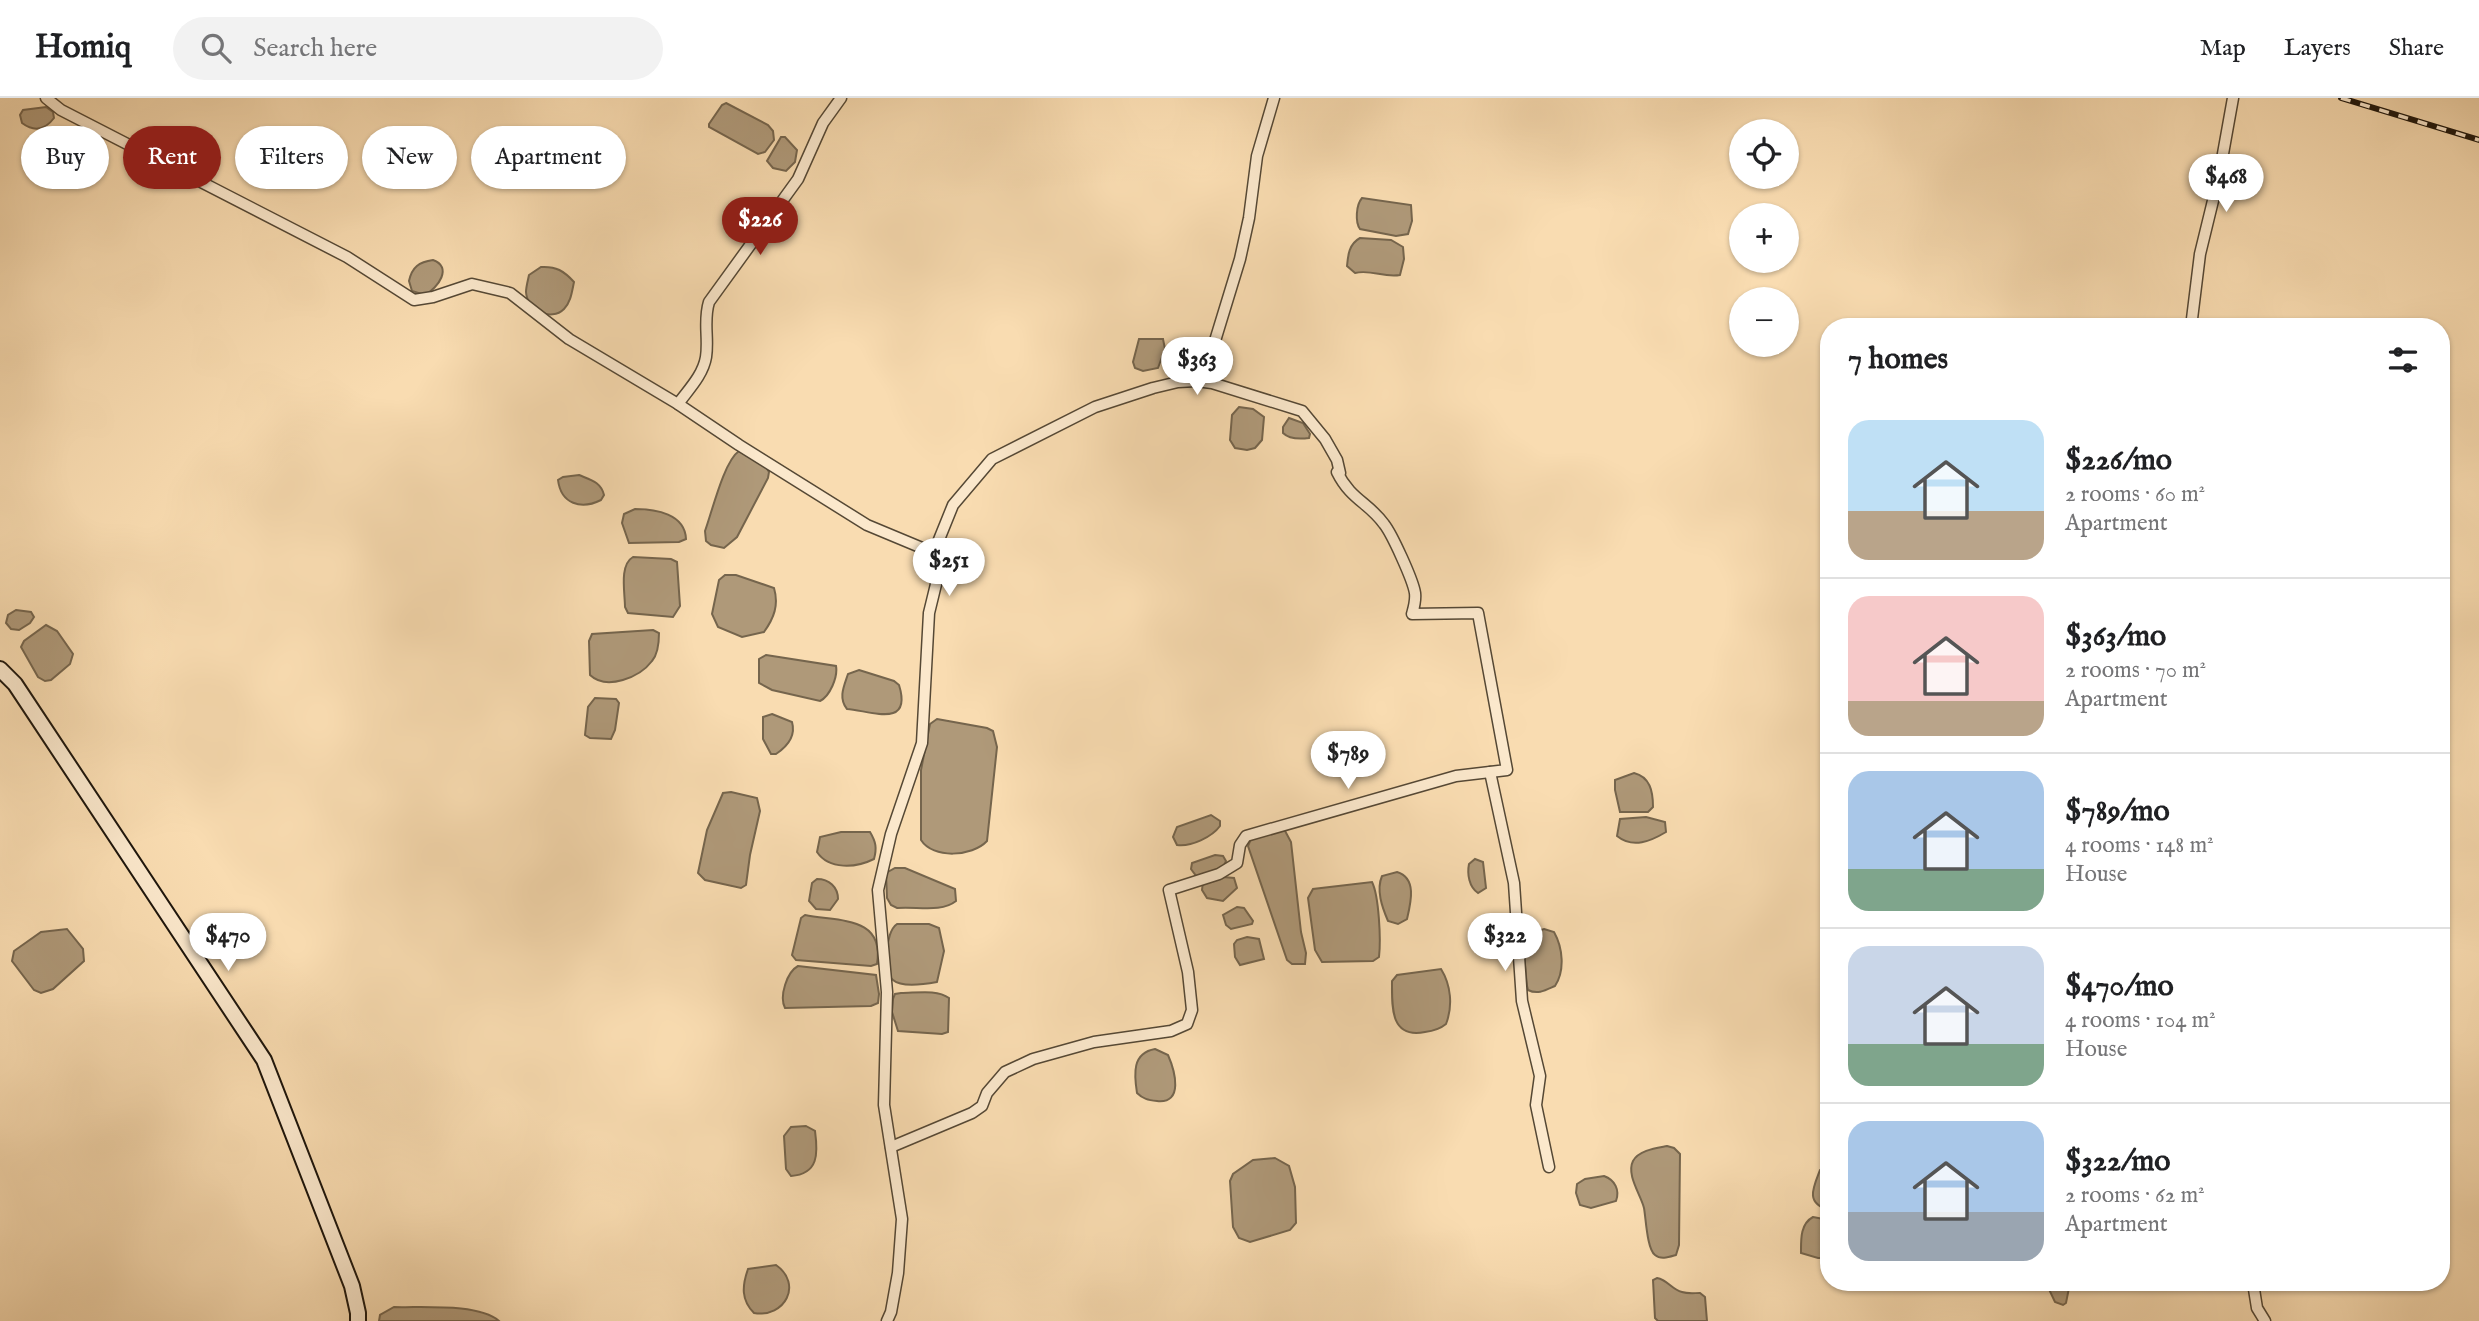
<!DOCTYPE html>
<html lang="en">
<head>
<meta charset="utf-8">
<style>
  :root { --surface:#fff; --page:#f2f2f2; --text:#202124; --muted:#757577; --line:#e0e0e0; --accent:#8f2418 }
  body { margin:0; font-family:"IM FELL English",serif; background:var(--page); color:var(--text); height:100vh; display:flex; flex-direction:column; font-size:26px; white-space:nowrap }
  * { box-sizing:border-box; margin:0 }
  p { font-size:23px; color:var(--muted) }
  .icon { flex:none; width:38px; height:38px; fill:none; stroke:currentColor; stroke-width:2; stroke-linecap:round; stroke-linejoin:round }
  .map { position:relative; flex:1; overflow:hidden }
  .panel { position:absolute; left:1820px; top:220px; width:630px; height:973px; display:flex; flex-direction:column; background:var(--surface); border-radius:28px; box-shadow:0 2px 5px #0004 }
  .panel>* { flex:none }
  .banner { position:absolute; left:21px; top:28px; width:665px; height:63px; display:flex; gap:14px }
  .buttons { position:absolute; left:1729px; top:21px; display:grid; gap:14px }
  .buttons a { display:grid; place-items:center; width:70px; height:70px; border-radius:50%; background:var(--surface); box-shadow:0 2px 5px #0004; font-size:35px }
  .price { position:absolute; translate:-50% -60px; padding:0 16px; border-radius:24px; background:#fff; color:#222; font-size:23px; line-height:46px; filter:drop-shadow(0 2px 4px #0008) }
  .price::after { content:''; position:absolute; left:50%; top:42px; width:21px; height:16px; margin-left:-10px; background:inherit; clip-path:polygon(0 0,100% 0,50% 100%) }
  .price.on { background:var(--accent); color:#fff }
  ul { padding:0; list-style:none }
  li { display:flex; align-items:center; gap:21px; height:175px; padding:0 28px }
  li+li { border-top:2px solid var(--line) }
  li span { display:grid; place-items:center; flex:none; width:196px; height:140px; border-radius:21px; color:#555 }
  li>.icon { margin-inline-start:auto }
  span .icon { width:84px; height:84px; fill:#fffc; stroke-width:1 }
  li b { font-size:30px }
  h2 { display:flex; justify-content:space-between; align-items:center; height:84px; padding:0 28px; font-size:30px }
  .tag { padding:0 24px; border-radius:32px; background:var(--surface); box-shadow:0 2px 5px #0004; font-size:24px; line-height:63px }
  .tag.on { background:var(--accent); color:#fff }
  header { display:flex; align-items:center; gap:42px; box-sizing:border-box; height:98px; padding:0 35px; background:var(--surface); border-bottom:2px solid var(--line) }
  header strong { font-size:33px }
  nav { display:flex; gap:38px; margin-inline-start:auto; font-size:24px }
  .search { width:490px; height:63px; background:var(--page); display:flex; align-items:center; gap:18px; box-sizing:border-box; padding:0 24px; border-radius:38px; color:var(--muted); font-size:26px }
  .map>svg:first-child { display:block }
</style>
</head>
<body>
<header>
<strong>Homiq</strong>
<div class="search"><svg class="icon" aria-label="search" viewBox="0 0 24 24"><circle cx="10" cy="10" r="6"/><path d="M15 15l6 6"/></svg>Search here</div>
<nav><a>Map</a><a>Layers</a><a>Share</a></nav>
</header>
<div class="map">
<svg width="2479" height="1223" viewBox="0 0 2479 1223">
  <rect width="100%" height="100%" fill="#f9dcb1"/>
  <filter id="stains"><feTurbulence type="fractalNoise" baseFrequency=".00286" numOctaves="4"/><feColorMatrix values="0 0 0 0 .2 0 0 0 0 .09 0 0 0 0 .02 0 0 0 .5 -.17"/></filter>
  <radialGradient id="worn" r=".72"><stop offset=".6" stop-color="#630" stop-opacity="0"/><stop offset="1" stop-color="#630" stop-opacity=".3"/></radialGradient>
  <g fill="#af9979" stroke="#75654d" stroke-width="2">
    <path d="M 726,5 L 768,27 L 773,33 L 774,42 L 765,54 L 758,56 L 709,29 L 709,26 L 722,7 Z"/>
    <path d="M 46,9 L 53,14 L 54,20 C 45,32 34,34 22,25 L 20,17 L 23,12 Z"/>
    <path d="M 781,39 L 785,39 L 797,52 L 795,64 L 786,73 L 773,70 L 767,63 Z"/>
    <path d="M 1362,100 L 1411,107 L 1412,123 L 1408,136 L 1396,138 L 1360,131 C 1355,124 1356,107 1362,100 Z"/>
    <path d="M 1360,140 L 1391,142 L 1403,149 L 1404,161 L 1400,177 C 1384,180 1371,171 1355,175 L 1347,168 C 1348,157 1349,146 1360,140 Z"/>
    <path d="M 433,162 C 453,169 438,190 425,197 L 412,193 L 409,183 C 412,169 419,164 433,162 Z"/>
    <path d="M 541,169 C 556,168 564,173 574,184 C 572,193 571,204 564,211 C 551,224 527,212 526,194 C 526,189 528,182 529,177 Z"/>
    <path d="M 1139,241 L 1163,241 L 1165,251 L 1158,270 L 1143,273 L 1135,270 L 1133,264 Z"/>
    <path d="M 1239,309 L 1253,311 L 1264,319 L 1262,342 L 1255,350 L 1247,352 L 1235,350 L 1230,342 L 1232,317 Z"/>
    <path d="M 1289,320 L 1303,325 L 1310,336 L 1309,340 C 1301,341 1289,341 1283,335 L 1283,329 Z"/>
    <path d="M 739,353 L 766,369 L 769,374 L 768,380 L 737,439 L 724,450 L 711,447 L 706,443 L 705,433 C 712,414 724,363 739,353 Z"/>
    <path d="M 579,377 C 591,382 601,384 604,397 L 601,402 C 581,412 561,406 558,382 L 563,379 Z"/>
    <path d="M 635,411 C 656,411 685,416 686,441 L 679,444 L 629,445 L 622,425 L 624,416 Z"/>
    <path d="M 633,459 L 671,461 L 677,464 L 680,508 L 673,519 L 628,515 L 625,509 C 625,495 619,467 633,459 Z"/>
    <path d="M 725,477 L 736,477 L 774,490 C 779,507 774,520 764,534 L 742,539 L 718,529 L 712,516 L 719,482 Z"/>
    <path d="M 16,512 L 31,514 L 34,519 L 30,525 L 19,532 L 11,531 L 6,525 L 8,517 Z"/>
    <path d="M 46,527 L 57,533 L 73,556 L 70,566 L 51,582 L 45,583 L 38,579 L 21,549 L 24,543 Z"/>
    <path d="M 653,532 L 659,535 C 659,544 658,556 652,563 C 640,579 607,593 590,577 L 589,543 L 592,536 Z"/>
    <path d="M 766,557 L 836,568 C 838,579 830,598 820,603 L 772,592 L 759,585 L 759,561 Z"/>
    <path d="M 859,572 L 894,583 L 899,587 C 913,632 868,612 847,611 C 838,600 844,588 848,576 Z"/>
    <path d="M 595,600 L 616,601 L 619,605 L 615,632 L 611,641 L 590,640 L 585,637 L 588,609 Z"/>
    <path d="M 772,616 L 792,624 C 796,638 788,648 776,656 L 771,656 L 763,641 L 763,619 Z"/>
    <path d="M 937,621 L 987,630 L 993,633 L 997,649 L 987,743 C 972,759 933,761 921,742 L 921,672 L 930,626 Z"/>
    <path d="M 1634,675 C 1650,679 1653,693 1653,709 L 1648,714 L 1620,714 L 1615,692 L 1615,682 Z"/>
    <path d="M 731,694 L 757,700 L 760,713 L 750,757 L 746,787 L 741,790 L 705,782 L 698,775 L 707,732 L 723,695 Z"/>
    <path d="M 1211,717 L 1220,723 L 1220,728 C 1212,739 1191,749 1177,747 L 1173,739 L 1177,729 Z"/>
    <path d="M 1646,719 L 1665,724 L 1666,734 C 1651,743 1633,751 1617,738 L 1620,721 Z"/>
    <path d="M 1284,731 L 1291,744 L 1301,834 L 1306,855 L 1305,866 L 1292,866 L 1287,862 L 1248,748 L 1251,741 Z"/>
    <path d="M 841,734 L 870,734 C 876,744 877,750 874,761 C 856,770 829,772 817,754 L 820,739 Z"/>
    <path d="M 1215,757 L 1223,758 L 1226,763 L 1222,772 L 1197,779 L 1191,771 L 1192,765 Z"/>
    <path d="M 1475,761 L 1483,764 L 1486,790 L 1478,795 C 1469,789 1467,776 1469,766 Z"/>
    <path d="M 895,770 L 905,770 L 955,791 L 956,803 C 941,815 916,808 897,810 L 891,807 L 887,800 L 886,775 Z"/>
    <path d="M 1397,774 C 1417,780 1411,804 1407,821 L 1398,826 L 1388,823 C 1382,809 1376,792 1382,778 Z"/>
    <path d="M 1223,779 L 1234,780 L 1237,790 L 1223,803 L 1207,800 L 1202,792 L 1203,784 Z"/>
    <path d="M 817,781 C 829,781 838,789 838,801 L 830,812 L 816,811 L 809,803 L 812,785 Z"/>
    <path d="M 1372,784 C 1379,798 1381,842 1379,859 L 1373,863 L 1322,864 L 1315,852 L 1308,800 L 1313,791 Z"/>
    <path d="M 1237,809 L 1244,810 L 1253,823 L 1252,826 L 1231,831 L 1226,827 L 1223,817 Z"/>
    <path d="M 805,817 C 837,824 885,817 877,866 L 871,868 L 796,862 L 792,857 L 801,820 Z"/>
    <path d="M 897,826 L 929,826 L 939,830 L 944,853 L 937,884 C 926,886 902,890 893,882 C 883,873 885,834 897,826 Z"/>
    <path d="M 67,831 L 83,851 L 84,863 L 53,891 L 41,895 L 34,892 L 12,863 L 14,853 L 41,834 Z"/>
    <path d="M 1544,831 L 1554,834 C 1563,850 1565,873 1555,888 C 1546,892 1538,897 1528,892 L 1527,888 L 1523,846 L 1528,836 Z"/>
    <path d="M 1247,839 L 1259,841 L 1264,861 L 1240,867 L 1235,859 L 1234,846 L 1237,842 Z"/>
    <path d="M 798,868 L 876,877 L 879,896 L 878,905 L 871,908 L 785,910 C 779,898 787,874 798,868 Z"/>
    <path d="M 1441,871 C 1451,887 1453,908 1446,926 C 1440,931 1433,933 1425,934 C 1390,941 1392,909 1392,883 L 1397,877 Z"/>
    <path d="M 901,895 C 916,895 937,891 949,900 L 948,934 L 942,936 L 898,933 L 892,914 L 893,901 L 895,896 Z"/>
    <path d="M 1155,951 L 1168,957 C 1175,973 1184,1006 1157,1003 C 1148,1002 1143,1001 1137,995 C 1134,976 1132,955 1155,951 Z"/>
    <path d="M 806,1028 L 815,1033 C 818,1055 819,1076 791,1078 L 786,1071 L 784,1038 L 791,1029 Z"/>
    <path d="M 1667,1048 L 1674,1050 L 1680,1056 L 1679,1147 L 1676,1157 C 1669,1159 1661,1162 1655,1157 C 1647,1151 1646,1121 1644,1110 C 1641,1097 1626,1077 1633,1063 C 1639,1052 1657,1050 1667,1048 Z"/>
    <path d="M 1275,1060 L 1289,1068 L 1295,1089 L 1296,1125 L 1290,1132 L 1250,1144 L 1239,1140 L 1233,1129 L 1230,1083 L 1233,1076 L 1253,1062 Z"/>
    <path d="M 1829,1068 L 1829,1112 C 1805,1105 1813,1090 1820,1072 Z"/>
    <path d="M 1604,1078 C 1615,1082 1620,1092 1616,1103 L 1591,1110 L 1580,1107 L 1576,1095 L 1577,1086 L 1585,1081 Z"/>
    <path d="M 1813,1119 L 1829,1122 L 1829,1160 L 1818,1160 L 1801,1155 C 1801,1142 1800,1126 1813,1119 Z"/>
    <path d="M 776,1167 C 803,1186 785,1220 754,1215 C 741,1202 742,1188 748,1171 Z"/>
    <path d="M 1657,1180 C 1668,1182 1671,1191 1682,1194 C 1688,1196 1694,1195 1700,1195 L 1705,1199 L 1707,1223 L 1658,1223 L 1655,1220 L 1653,1182 Z"/>
    <path d="M 2046,1185 L 2070,1185 L 2066,1205 L 2063,1207 L 2055,1204 Z"/>
    <path d="M 394,1209 C 421,1210 478,1205 499,1223 L 379,1223 L 380,1217 Z"/>
  </g>
  <g fill="none" stroke-linecap="round" stroke-linejoin="round">
    <defs>
      <g id="minor">
        <path d="M 46,0 L 61,12 L 347,159 L 414,202 L 433,199 L 472,186 L 510,195 L 569,241 L 678,306 L 739,347 L 867,427 L 939,457 L 939,474 L 929,515 L 922,645 L 891,736 L 878,792 L 887,894 L 884,1007 L 902,1121 L 898,1175 L 891,1214 L 887,1223"/>
        <path d="M 2191,229 L 2200,156 L 2219,78 L 2233,0"/>
        <path d="M 678,306 C 689,291 703,277 706,259 C 709,240 703,223 709,204 L 798,81 L 823,25 L 841,0"/>
        <path d="M 934,454 L 953,407 L 992,361 L 1095,309 L 1153,290 L 1178,284 L 1196,283 L 1207,269 L 1240,161 L 1249,120 L 1257,58 L 1274,0"/>
        <path d="M 1490,674 L 1514,785 L 1522,903 L 1540,978 L 1536,1007 L 1549,1069"/>
        <path d="M 891,1049 L 972,1015 L 982,1008 L 987,995 L 1005,974 L 1033,961 L 1094,944 L 1171,933 L 1187,926 L 1192,912 L 1188,874 L 1169,792 L 1219,776 L 1237,765 L 1240,747 L 1246,738 L 1456,678 L 1507,672 L 1478,515 L 1412,516 C 1414,509 1416,503 1415,495 C 1413,482 1392,436 1384,426 C 1368,404 1351,402 1337,374 L 1340,375 L 1337,362 L 1325,341 L 1302,313 L 1212,285 L 1196,283"/>
        <path d="M 2253,1185 L 2257,1210 L 2265,1223"/>
      </g>
      <path id="secondary" d="M 0,571 L 15,586 L 264,962 L 352,1188 L 358,1215 L 358,1223"/>
    </defs>
    <use href="#minor" stroke="#554835" stroke-width="13"/>
    <use href="#secondary" stroke="#1e160c" stroke-width="18"/>
    <use href="#minor" stroke="#fbe8cc" stroke-width="10"/>
    <use href="#secondary" stroke="#fbe8cc" stroke-width="14"/>
    <defs>
      <path id="rail" d="M 2341,0 L 2479,42"/>
    </defs>
    <use href="#rail" stroke="#1e160c" stroke-width="6"/>
    <use href="#rail" stroke="#fbe8cc" stroke-width="3.5" stroke-dasharray="10" stroke-linecap="butt"/>
  </g>
  <rect width="100%" height="100%" filter="url(#stains)"/>
  <rect width="100%" height="100%" fill="url(#worn)"/>
</svg>
<div class="buttons">
<a><svg class="icon" aria-label="locate" viewBox="0 0 24 24"><circle cx="12" cy="12" r="6"/><path d="M12 2v4M12 18v4M2 12h4M18 12h4"/></svg></a>
<a>+</a>
<a>−</a>
</div>
<b class="price" style="left:2226px;top:116px">$468</b>
<b class="price on" style="left:760px;top:159px">$226</b>
<b class="price" style="left:1197px;top:299px">$363</b>
<b class="price" style="left:949px;top:500px">$251</b>
<b class="price" style="left:1348px;top:693px">$789</b>
<b class="price" style="left:228px;top:875px">$470</b>
<b class="price" style="left:1505px;top:875px">$322</b>
<div class="banner">
<a class="tag">Buy</a>
<a class="tag on">Rent</a>
<a class="tag">Filters</a>
<a class="tag">New</a>
<a class="tag">Apartment</a>
</div>
<section class="panel">
<h2>7 homes<svg class="icon" aria-label="filters" viewBox="0 0 24 24"><path d="M4 7h16M4 17h16"/><circle cx="9" cy="7" r="2"/><circle cx="15" cy="17" r="2"/></svg></h2>
<ul>
<li><span style="background:linear-gradient(#bfe0f5 65%,#b9a48a 0)"><svg class="icon" aria-label="home" viewBox="0 0 24 24"><path d="M3 11l9-7 9 7M6 9v11h12V9"/></svg></span><div><b>$226/mo</b><p>2 rooms · 60 m²</p><p>Apartment</p></div></li>
<li><span style="background:linear-gradient(#f6c9c9 75%,#b9a48a 0)"><svg class="icon" aria-label="home" viewBox="0 0 24 24"><path d="M3 11l9-7 9 7M6 9v11h12V9"/></svg></span><div><b>$363/mo</b><p>2 rooms · 70 m²</p><p>Apartment</p></div></li>
<li><span style="background:linear-gradient(#a9c7e8 70%,#7fa58c 0)"><svg class="icon" aria-label="home" viewBox="0 0 24 24"><path d="M3 11l9-7 9 7M6 9v11h12V9"/></svg></span><div><b>$789/mo</b><p>4 rooms · 148 m²</p><p>House</p></div></li>
<li><span style="background:linear-gradient(#c9d6e8 70%,#7fa58c 0)"><svg class="icon" aria-label="home" viewBox="0 0 24 24"><path d="M3 11l9-7 9 7M6 9v11h12V9"/></svg></span><div><b>$470/mo</b><p>4 rooms · 104 m²</p><p>House</p></div></li>
<li><span style="background:linear-gradient(#a9c7e8 65%,#9aa5b1 0)"><svg class="icon" aria-label="home" viewBox="0 0 24 24"><path d="M3 11l9-7 9 7M6 9v11h12V9"/></svg></span><div><b>$322/mo</b><p>2 rooms · 62 m²</p><p>Apartment</p></div></li>
</ul>
</section>
</div>
</body>
</html>
